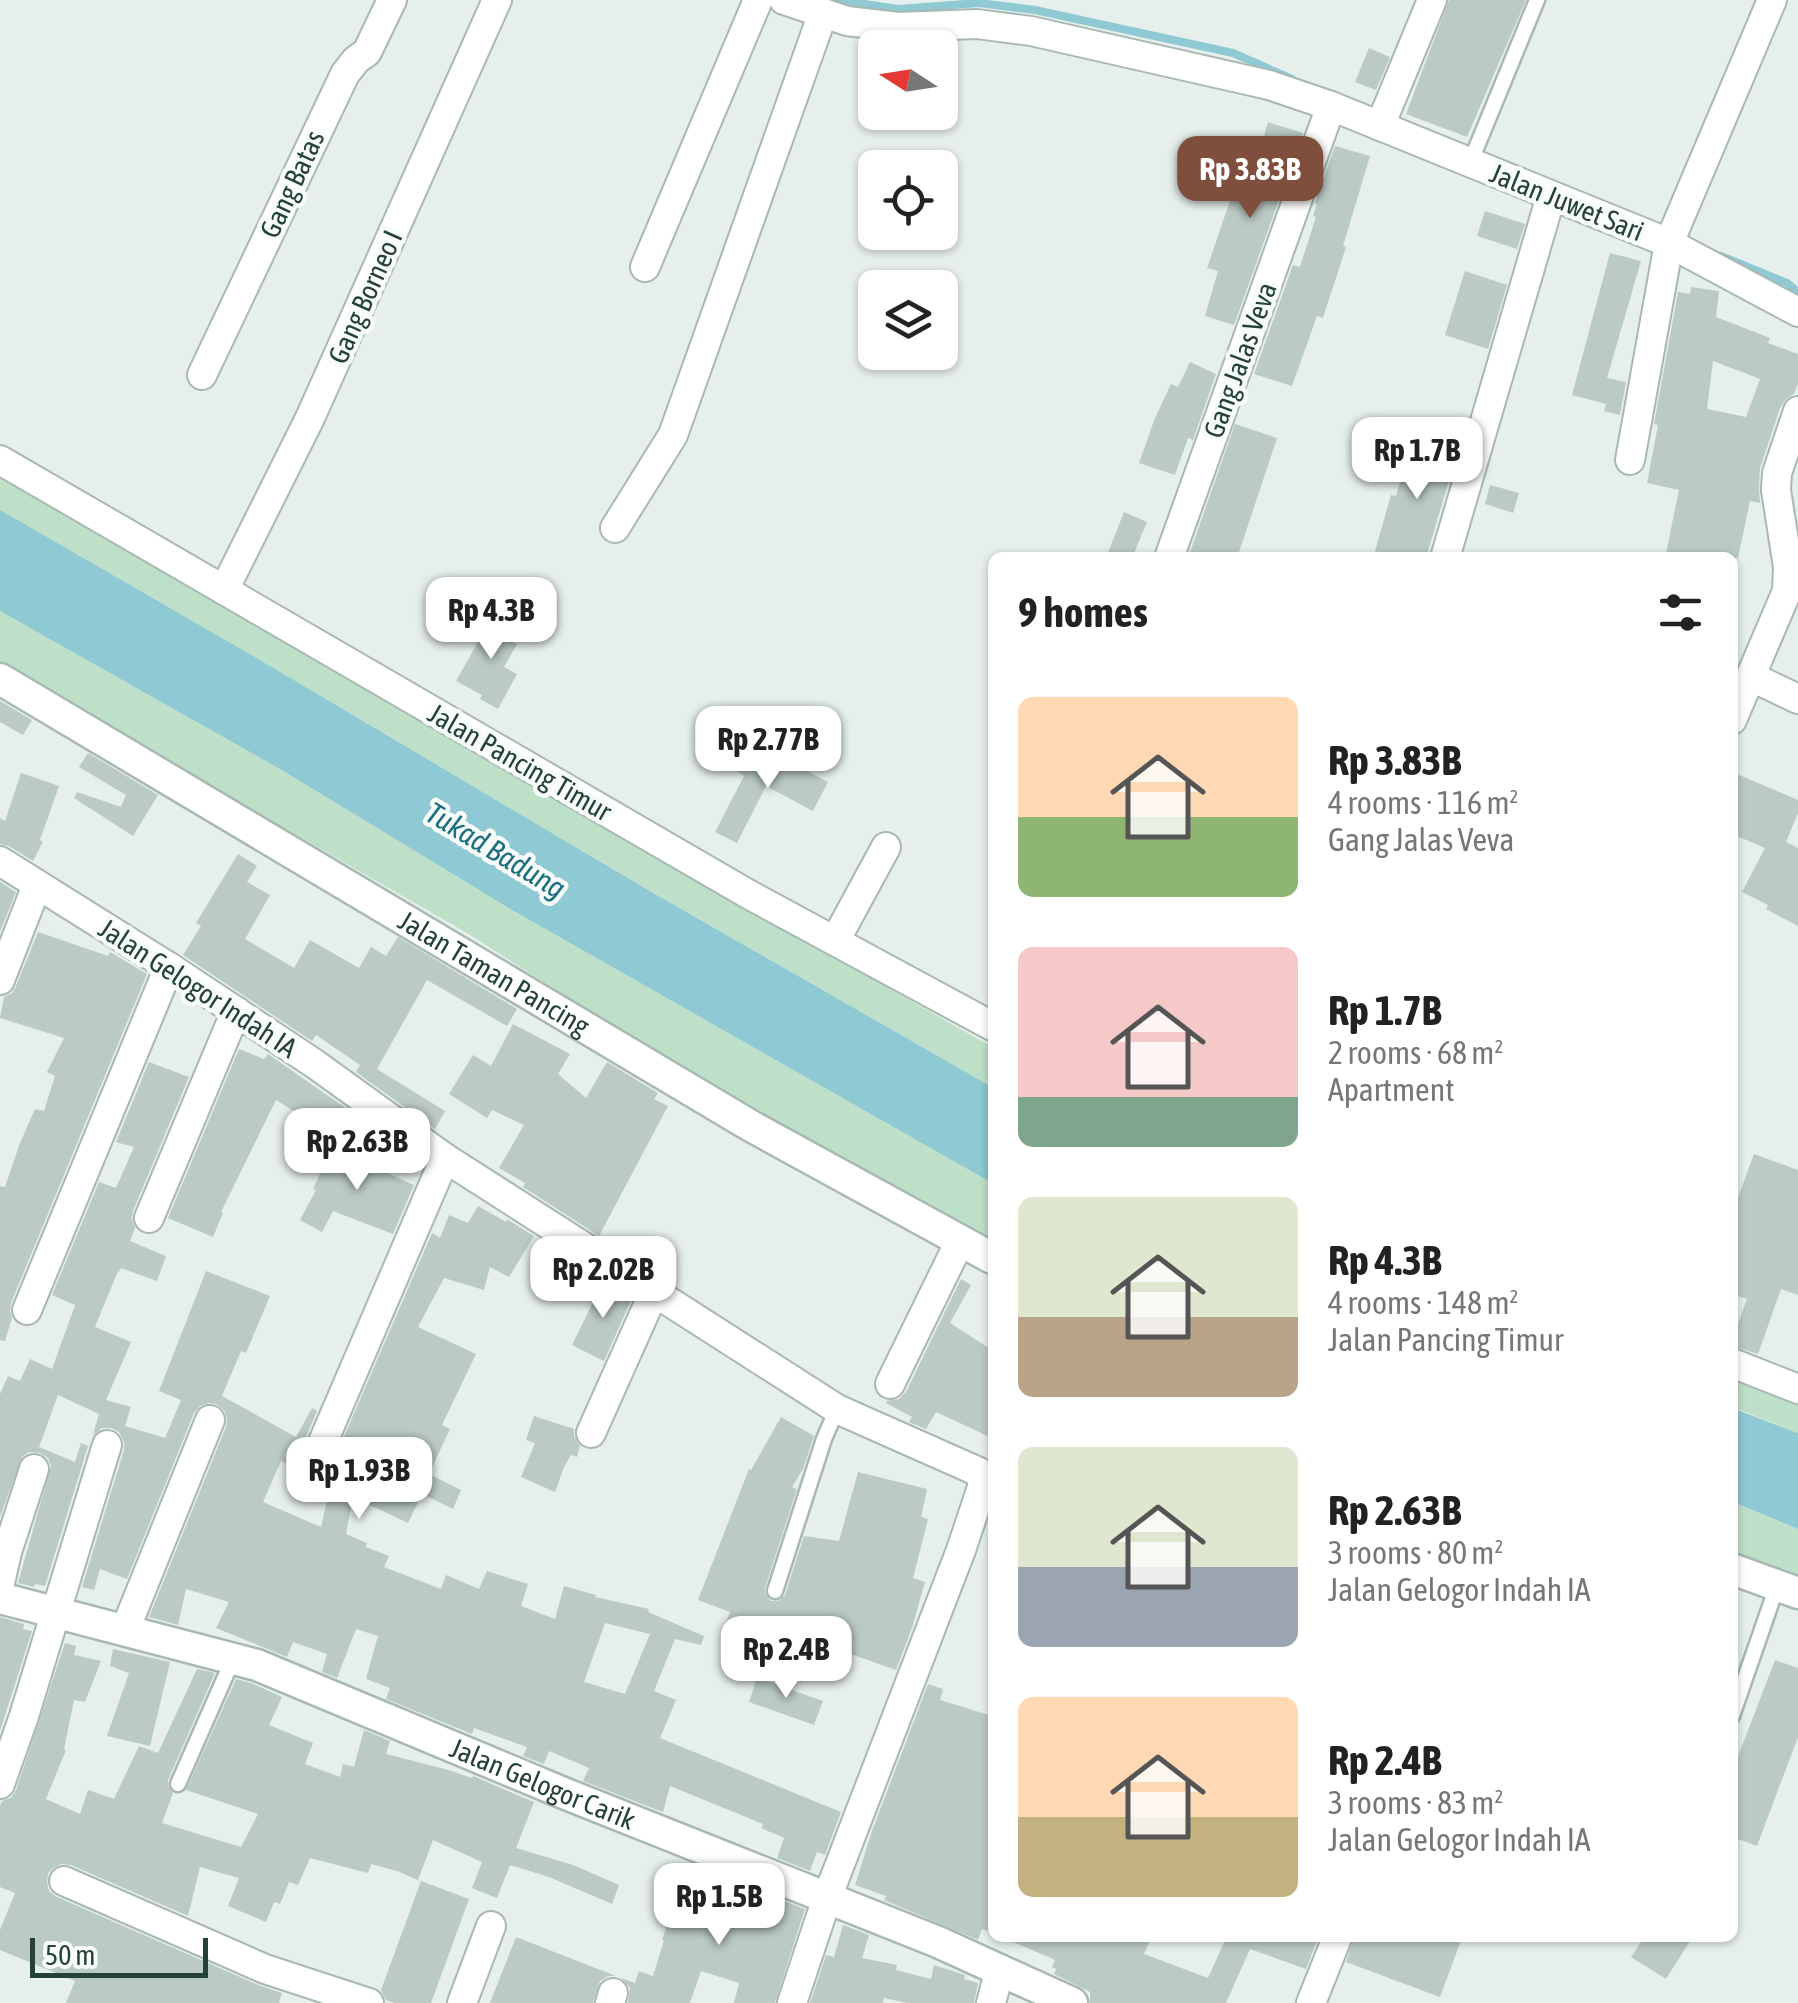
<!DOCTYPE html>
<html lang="en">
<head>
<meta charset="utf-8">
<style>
  :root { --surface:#fff; --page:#f2f2f2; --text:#222; --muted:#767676; --accent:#804e3d }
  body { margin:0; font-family:"Asap Condensed",sans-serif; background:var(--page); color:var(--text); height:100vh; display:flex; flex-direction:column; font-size:38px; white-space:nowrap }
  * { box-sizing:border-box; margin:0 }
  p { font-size:32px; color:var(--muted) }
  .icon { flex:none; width:55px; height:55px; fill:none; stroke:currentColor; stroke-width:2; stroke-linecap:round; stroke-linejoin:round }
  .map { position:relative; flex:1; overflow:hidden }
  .sheet { position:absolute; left:988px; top:552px; width:750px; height:1390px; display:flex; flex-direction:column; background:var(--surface); border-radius:15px; box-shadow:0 2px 8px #0004 }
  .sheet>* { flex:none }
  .needle { width:65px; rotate:282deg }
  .controls { position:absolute; left:858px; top:30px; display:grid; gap:20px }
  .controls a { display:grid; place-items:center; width:100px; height:100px; border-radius:15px; background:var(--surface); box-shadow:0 2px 8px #0004; font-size:50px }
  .scale { position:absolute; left:30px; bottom:25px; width:178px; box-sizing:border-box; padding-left:10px; border:5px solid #24423a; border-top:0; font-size:28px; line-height:35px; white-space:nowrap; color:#24423a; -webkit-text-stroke:8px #f7fbf9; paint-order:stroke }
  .price { position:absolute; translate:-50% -85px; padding:0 22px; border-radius:20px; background:#fff; color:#222; font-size:32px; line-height:65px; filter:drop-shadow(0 2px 5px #0008) }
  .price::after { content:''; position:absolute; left:50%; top:60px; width:30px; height:22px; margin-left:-15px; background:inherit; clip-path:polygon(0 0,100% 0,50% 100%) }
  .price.current { background:var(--accent); color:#fff }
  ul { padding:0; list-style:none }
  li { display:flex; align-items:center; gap:30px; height:250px; padding:0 30px }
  li span { display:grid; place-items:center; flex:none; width:280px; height:200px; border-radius:15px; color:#555 }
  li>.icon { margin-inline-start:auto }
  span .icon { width:120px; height:120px; fill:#fffc; stroke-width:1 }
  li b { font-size:42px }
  h2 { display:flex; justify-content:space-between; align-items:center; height:120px; padding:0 30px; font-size:42px }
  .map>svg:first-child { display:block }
</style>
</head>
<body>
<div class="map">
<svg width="1798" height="2003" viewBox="0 0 1798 2003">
  <rect width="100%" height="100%" fill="#e6efeb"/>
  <g fill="#bfe0c8">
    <path d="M 0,471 L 246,614 L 443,735 L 992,1047 L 992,1087 L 648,890 L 277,670 L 0,511 Z"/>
    <path d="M 0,611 L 285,772 L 512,910 L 992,1183 L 992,1243 L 669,1062 L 467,933 L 0,665 Z"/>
    <path d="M 1733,1379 L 1798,1405 L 1798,1433 L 1733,1407 Z"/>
    <path d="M 1732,1502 L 1798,1529 L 1798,1579 L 1733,1555 Z"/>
  </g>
  <g fill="#8ec9d4">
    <path d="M 0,510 L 277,670 L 648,890 L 992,1087 L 992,1183 L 512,910 L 285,772 L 0,611 Z"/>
    <path d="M 1732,1408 L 1798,1433 L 1798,1529 L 1733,1502 Z"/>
  </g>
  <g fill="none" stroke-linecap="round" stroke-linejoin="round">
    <g stroke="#8ec9d4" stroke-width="8">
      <path d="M 838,0 L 898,9 L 979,3 L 1035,10 L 1233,53 L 1292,79"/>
      <path d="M 1721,256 L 1787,283 L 1798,292"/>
    </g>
  </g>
  <g fill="#bbcac4" fill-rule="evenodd">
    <path d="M 1449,0 L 1526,0 L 1467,137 L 1406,114 Z"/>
    <path d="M 1369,48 L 1390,57 L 1376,90 L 1355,82 Z"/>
    <path d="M 1268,122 L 1303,133 L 1234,325 L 1205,316 L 1218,271 L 1207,268 L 1244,160 L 1256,163 Z"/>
    <path d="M 1335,146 L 1370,156 L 1343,246 L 1346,247 L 1323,318 L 1317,316 L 1292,386 L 1254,374 L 1293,265 L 1300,267 L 1316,217 L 1313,216 L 1317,204 L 1315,203 Z"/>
    <path d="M 1485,211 L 1525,224 L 1517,249 L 1477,236 Z"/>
    <path d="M 1610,253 L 1641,261 L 1607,378 L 1626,382 L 1620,415 L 1604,411 L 1606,404 L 1572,395 Z"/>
    <path d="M 1465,271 L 1507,285 L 1488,349 L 1445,335 Z"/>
    <path d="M 1691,287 L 1719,291 L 1716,317 L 1770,338 L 1768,343 L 1798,354 L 1798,384 L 1794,394 L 1786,399 L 1780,408 L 1760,468 L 1759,489 L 1760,503 L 1750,501 L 1738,558 L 1665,558 L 1679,490 L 1647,483 L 1658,425 L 1654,424 L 1678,292 L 1690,294 ZM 1713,361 L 1760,379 L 1746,417 L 1707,409 Z"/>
    <path d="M 1190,362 L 1216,374 L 1193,440 L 1188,438 L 1175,475 L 1139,463 L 1155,418 L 1171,384 L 1178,387 Z"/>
    <path d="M 1235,424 L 1277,438 L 1237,558 L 1188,558 Z"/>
    <path d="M 1413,437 L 1458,450 L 1426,558 L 1373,558 L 1391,495 L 1396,496 Z"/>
    <path d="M 1490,485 L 1519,493 L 1513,513 L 1485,504 Z"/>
    <path d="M 1124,512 L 1147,522 L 1132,558 L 1106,558 Z"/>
    <path d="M 495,612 L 517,625 L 509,640 L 517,644 L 504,667 L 517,674 L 498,709 L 480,699 L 482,695 L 456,681 Z"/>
    <path d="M 0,701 L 32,720 L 23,735 L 0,722 Z"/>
    <path d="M 745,752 L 773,767 L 779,756 L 828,782 L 813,811 L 766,786 L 737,843 L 715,832 L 744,776 L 736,771 Z"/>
    <path d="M 88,753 L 158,795 L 133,836 L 74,798 L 77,792 L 121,807 L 126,795 L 79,767 Z"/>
    <path d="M 1732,772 L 1798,800 L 1798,813 L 1786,842 L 1798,848 L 1798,926 L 1766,909 L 1768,905 L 1742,892 L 1765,848 L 1732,834 Z"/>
    <path d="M 21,773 L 59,786 L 40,840 L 43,842 L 33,861 L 9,846 L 0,844 L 0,818 L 5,821 Z"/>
    <path d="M 238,854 L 257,866 L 247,882 L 270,895 L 245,939 L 294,968 L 310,940 L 359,968 L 371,947 L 386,956 L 398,937 L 517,1009 L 507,1026 L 427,980 L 377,1069 L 445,1111 L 435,1129 L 356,1072 L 360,1065 L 316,1035 L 312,1041 L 183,955 L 201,926 L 196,923 Z"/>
    <path d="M 0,882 L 16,892 L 0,932 Z"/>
    <path d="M 38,932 L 108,956 L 110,952 L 147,974 L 11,1303 L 10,1311 L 12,1318 L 5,1341 L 0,1340 L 0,1186 L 5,1187 L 20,1143 L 35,1109 L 44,1111 L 55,1076 L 47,1072 L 64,1038 L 0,1018 L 4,997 L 12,993 L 16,986 Z"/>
    <path d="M 513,1024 L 570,1054 L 558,1074 L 586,1098 L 607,1062 L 658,1093 L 654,1099 L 668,1106 L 599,1236 L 523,1187 L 525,1183 L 499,1168 L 524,1125 L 492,1110 L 487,1118 L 449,1094 L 473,1055 L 491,1066 Z"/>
    <path d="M 239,1049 L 264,1059 L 268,1054 L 350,1111 L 334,1136 L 276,1100 L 221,1212 L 223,1213 L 213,1237 L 168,1218 Z"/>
    <path d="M 149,1062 L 189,1077 L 133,1211 L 132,1219 L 135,1228 L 130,1241 L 166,1256 L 157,1281 L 121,1268 L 119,1272 L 118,1271 L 95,1327 L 131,1342 L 106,1400 L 131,1407 L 125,1426 L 165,1438 L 181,1400 L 159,1391 L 206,1271 L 270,1296 L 246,1353 L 241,1351 L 222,1396 L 296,1437 L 312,1408 L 317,1411 L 293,1467 L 281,1461 L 263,1502 L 321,1527 L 330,1486 L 324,1483 L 432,1233 L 440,1238 L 449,1215 L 468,1223 L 478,1206 L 506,1222 L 507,1219 L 534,1236 L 509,1277 L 490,1267 L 484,1290 L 444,1278 L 418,1327 L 476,1354 L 442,1425 L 450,1429 L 429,1474 L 461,1490 L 453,1509 L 422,1494 L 408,1523 L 353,1497 L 346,1534 L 367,1543 L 366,1547 L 389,1556 L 384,1567 L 441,1589 L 446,1575 L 479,1589 L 487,1571 L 528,1584 L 521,1606 L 555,1619 L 564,1586 L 596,1595 L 595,1597 L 649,1609 L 648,1612 L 704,1636 L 701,1645 L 675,1639 L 654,1691 L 676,1700 L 660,1738 L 841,1812 L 825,1855 L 817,1852 L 810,1871 L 777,1858 L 784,1838 L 761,1828 L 763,1824 L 670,1786 L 663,1812 L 660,1811 L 583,1781 L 589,1768 L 549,1751 L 544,1764 L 523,1756 L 527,1747 L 474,1728 L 472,1734 L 386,1699 L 390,1688 L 366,1679 L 378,1636 L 356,1629 L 337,1678 L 322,1672 L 327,1654 L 293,1642 L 287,1657 L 216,1628 L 229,1602 L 186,1589 L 178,1625 L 149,1617 L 226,1427 L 227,1419 L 224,1410 L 216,1404 L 209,1403 L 200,1406 L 194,1413 L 127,1579 L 100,1569 L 94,1590 L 82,1587 L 124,1450 L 124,1442 L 119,1432 L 111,1428 L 102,1428 L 93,1435 L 99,1414 L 58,1395 L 39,1447 L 75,1462 L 81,1443 L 88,1446 L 45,1586 L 35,1584 L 34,1587 L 18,1583 L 51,1466 L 48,1458 L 40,1453 L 29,1452 L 22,1457 L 0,1517 L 0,1394 L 8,1376 L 20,1381 L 30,1359 L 52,1369 L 75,1305 L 52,1295 L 99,1182 L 116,1188 L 134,1147 L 116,1142 ZM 605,1623 L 650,1634 L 625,1694 L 584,1682 Z"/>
    <path d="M 334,1143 L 352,1151 L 349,1156 L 414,1185 L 393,1234 L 333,1211 L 322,1232 L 300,1220 L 316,1190 L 313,1189 Z"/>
    <path d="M 1754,1154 L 1798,1170 L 1798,1295 L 1781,1289 L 1758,1354 L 1732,1346 L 1732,1340 L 1747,1299 L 1732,1294 L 1732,1214 Z"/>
    <path d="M 961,1279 L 971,1285 L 950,1323 L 992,1350 L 992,1438 L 936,1412 L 926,1429 L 909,1422 L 912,1417 L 886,1403 L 887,1401 L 899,1399 L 906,1392 Z"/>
    <path d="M 604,1280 L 632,1298 L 604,1361 L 572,1345 Z"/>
    <path d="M 534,1416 L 574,1429 L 574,1436 L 580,1446 L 577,1457 L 571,1455 L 564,1467 L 555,1492 L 521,1477 L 535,1443 L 526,1440 Z"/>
    <path d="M 781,1417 L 814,1436 L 803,1469 L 792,1487 L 797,1489 L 765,1588 L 765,1594 L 771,1601 L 778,1601 L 785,1595 L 804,1536 L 839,1541 L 858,1472 L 927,1489 L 921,1517 L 928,1519 L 913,1578 L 925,1582 L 912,1628 L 896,1670 L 831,1647 L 830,1650 L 778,1634 L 746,1628 L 741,1641 L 722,1634 L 730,1612 L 698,1600 L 749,1469 L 751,1470 Z"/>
    <path d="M 0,1617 L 24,1624 L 23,1629 L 32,1631 L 0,1731 Z"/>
    <path d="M 65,1643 L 76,1646 L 74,1655 L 101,1661 L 85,1702 L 74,1700 L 64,1749 L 66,1750 L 46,1799 L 80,1814 L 88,1790 L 114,1799 L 139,1746 L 158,1753 L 197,1669 L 215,1673 L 168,1780 L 168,1786 L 173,1793 L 162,1823 L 241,1847 L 258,1814 L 186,1790 L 236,1679 L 251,1683 L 282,1697 L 269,1725 L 313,1743 L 305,1764 L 340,1777 L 343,1764 L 354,1767 L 364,1730 L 390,1741 L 386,1754 L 445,1769 L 472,1778 L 473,1776 L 534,1802 L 516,1848 L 573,1865 L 619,1885 L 612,1904 L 549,1877 L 510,1865 L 497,1898 L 472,1888 L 482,1862 L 433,1840 L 418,1880 L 397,1871 L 371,1864 L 368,1873 L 310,1858 L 298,1885 L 289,1882 L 280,1904 L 274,1902 L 266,1922 L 228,1906 L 239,1878 L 200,1867 L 188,1916 L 71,1865 L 61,1864 L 53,1868 L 48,1873 L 47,1882 L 49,1891 L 57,1897 L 258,1985 L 282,1993 L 279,2003 L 66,2003 L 75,1981 L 0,1950 L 0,1930 L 15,1893 L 0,1887 L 0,1806 L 2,1801 L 11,1798 L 16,1790 Z"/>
    <path d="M 113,1649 L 170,1662 L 150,1746 L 107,1736 L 129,1673 L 110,1666 Z"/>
    <path d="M 1775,1660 L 1798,1668 L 1798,1737 L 1757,1846 L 1732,1837 L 1732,1772 Z"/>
    <path d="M 757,1678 L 823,1701 L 814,1725 L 749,1702 Z"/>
    <path d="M 928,1684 L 943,1689 L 940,1700 L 992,1716 L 992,1932 L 982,1929 L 978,1940 L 884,1900 L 886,1896 L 855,1885 L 872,1831 Z"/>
    <path d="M 684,1874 L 724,1888 L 718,1905 L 766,1922 L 774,1897 L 805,1909 L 775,2003 L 734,2003 L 739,1983 L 701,1971 L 690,2003 L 628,2003 L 630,1988 L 621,1978 L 635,1983 L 639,1971 L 653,1976 L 664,1940 L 662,1940 Z"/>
    <path d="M 421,1881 L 469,1899 L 431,2003 L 395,2003 L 386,2000 L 381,1990 Z"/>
    <path d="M 843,1925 L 869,1935 L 862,1958 L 897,1965 L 896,1970 L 931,1979 L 934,1965 L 965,1975 L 964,1979 L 978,1983 L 974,2003 L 907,2003 L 884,1998 L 883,2003 L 810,2003 L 826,1955 L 834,1957 Z"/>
    <path d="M 516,1937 L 616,1976 L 608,1976 L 600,1981 L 593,2003 L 490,2003 Z"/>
    <path d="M 1004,1938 L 1151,1938 L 1144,1954 L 1208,1978 L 1226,1938 L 1318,1938 L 1306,1969 L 1250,1949 L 1226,2003 L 1090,2003 L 1090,1992 L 1054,1974 L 1056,1969 L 1052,1967 L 1055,1960 Z"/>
    <path d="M 1354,1938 L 1462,1938 L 1440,1997 L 1346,1962 Z"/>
    <path d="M 1644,1938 L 1692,1938 L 1666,1979 L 1631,1957 Z"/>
  </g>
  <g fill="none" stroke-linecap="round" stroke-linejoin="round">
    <defs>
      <g id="service">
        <path d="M 1470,163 L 1537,0"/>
        <path d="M 775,1591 L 824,1439 L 837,1409"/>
        <path d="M 1732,1716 L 1777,1586"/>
        <path d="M 178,1784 L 233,1659"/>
      </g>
      <g id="minor">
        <path d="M 784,0 L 847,21 L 898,27 L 977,24 L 1031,31 L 1269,85 L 1331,106 L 1669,243 L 1798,312"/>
        <path d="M 1380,126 L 1432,0"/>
        <path d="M 645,267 L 758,0"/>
        <path d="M 202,375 L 345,74 L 356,60 L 367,52 L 392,0"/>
        <path d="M 0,460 L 748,894 L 992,1026"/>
        <path d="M 1630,460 L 1669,243 L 1772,0"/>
        <path d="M 615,528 L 673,435 L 823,13"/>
        <path d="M 1169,558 L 1331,106"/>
        <path d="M 1445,558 L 1551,196"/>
        <path d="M 224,590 L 310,418 L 497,0"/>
        <path d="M 1752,677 L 1798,699"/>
        <path d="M 1732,720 L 1787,591 L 1788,567 L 1776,490 L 1777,473 L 1798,411"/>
        <path d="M 0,861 L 169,967 L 315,1064 L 445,1158 L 837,1409 L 979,1472 L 983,1484 L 961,1550 L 827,1898 L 792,2003"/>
        <path d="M 835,941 L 886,847"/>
        <path d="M 0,980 L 37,885"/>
        <path d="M 149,1218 L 236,1011"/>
        <path d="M 27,1310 L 169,967"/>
        <path d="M 1732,1363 L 1798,1389"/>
        <path d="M 890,1384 L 960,1241"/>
        <path d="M 591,1433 L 654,1292"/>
        <path d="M 304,1486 L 445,1158"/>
        <path d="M 0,1583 L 7,1552 L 34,1469"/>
        <path d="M 125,1630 L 210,1420"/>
        <path d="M 0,1784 L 24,1716 L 107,1445"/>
        <path d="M 64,1881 L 265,1969 L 369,2003"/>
        <path d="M 462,2003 L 491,1926"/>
        <path d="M 610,2003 L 613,1993"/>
        <path d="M 991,2003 L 1000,1969"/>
        <path d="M 1311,2003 L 1337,1938"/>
      </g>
      <g id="tertiary">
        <path id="s1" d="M 0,679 L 751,1126 L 992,1258"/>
        <path d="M 1732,1569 L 1798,1593"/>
        <path id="s2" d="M 0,1598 L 257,1665 L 561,1792 L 938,1942 L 1072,2003"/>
      </g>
    </defs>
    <use href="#service" stroke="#a8b8b2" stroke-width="19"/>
    <use href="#minor" stroke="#a8b8b2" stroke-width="32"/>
    <use href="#tertiary" stroke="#a8b8b2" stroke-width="35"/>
    <use href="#service" stroke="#fff" stroke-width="14"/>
    <use href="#minor" stroke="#fff" stroke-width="28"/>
    <use href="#tertiary" stroke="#fff" stroke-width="30"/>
  </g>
  <g text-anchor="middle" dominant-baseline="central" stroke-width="9" stroke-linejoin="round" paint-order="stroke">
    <g font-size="28" fill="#24423a" stroke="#f7fbf9">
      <text transform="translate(292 184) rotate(-65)">Gang Batas</text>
      <text transform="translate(1567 202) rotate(22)">Jalan Juwet Sari</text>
      <text transform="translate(365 297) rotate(-66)">Gang Borneo I</text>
      <text transform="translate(1240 360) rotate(-70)">Gang Jalas Veva</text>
      <text transform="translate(520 762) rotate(30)">Jalan Pancing Timur</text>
      <text stroke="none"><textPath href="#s1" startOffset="575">Jalan Taman Pancing</textPath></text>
      <text transform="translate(198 988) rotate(33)">Jalan Gelogor Indah IA</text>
      <text stroke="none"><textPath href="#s2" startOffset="575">Jalan Gelogor Carik</textPath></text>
    </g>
    <g font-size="30" font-style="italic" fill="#1c6f80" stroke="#f7fbf9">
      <text transform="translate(496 850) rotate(31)">Tukad Badung</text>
    </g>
  </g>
</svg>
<div class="controls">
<a><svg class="needle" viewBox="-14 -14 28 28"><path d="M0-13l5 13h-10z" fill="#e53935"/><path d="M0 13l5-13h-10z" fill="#767676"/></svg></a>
<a><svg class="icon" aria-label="locate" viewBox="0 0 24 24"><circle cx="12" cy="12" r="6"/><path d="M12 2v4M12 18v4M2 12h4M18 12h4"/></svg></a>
<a><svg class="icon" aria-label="layers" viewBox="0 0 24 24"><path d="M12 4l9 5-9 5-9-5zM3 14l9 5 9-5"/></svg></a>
</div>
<div class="scale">50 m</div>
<b class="price current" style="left:1250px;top:221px">Rp 3.83B</b>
<b class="price" style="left:1417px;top:502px">Rp 1.7B</b>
<b class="price" style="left:491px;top:662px">Rp 4.3B</b>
<b class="price" style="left:768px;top:791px">Rp 2.77B</b>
<b class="price" style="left:357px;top:1193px">Rp 2.63B</b>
<b class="price" style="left:603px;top:1321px">Rp 2.02B</b>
<b class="price" style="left:359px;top:1522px">Rp 1.93B</b>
<b class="price" style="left:786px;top:1701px">Rp 2.4B</b>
<b class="price" style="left:719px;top:1948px">Rp 1.5B</b>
<section class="sheet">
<h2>9 homes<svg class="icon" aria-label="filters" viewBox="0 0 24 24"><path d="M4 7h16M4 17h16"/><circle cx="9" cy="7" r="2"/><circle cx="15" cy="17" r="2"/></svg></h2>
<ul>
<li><span style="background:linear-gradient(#ffd9b3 60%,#8fb573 0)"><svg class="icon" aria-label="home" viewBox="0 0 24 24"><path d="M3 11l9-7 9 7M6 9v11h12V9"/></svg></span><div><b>Rp 3.83B</b><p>4 rooms · 116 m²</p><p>Gang Jalas Veva</p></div></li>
<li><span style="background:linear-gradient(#f6c9c9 75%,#7fa58c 0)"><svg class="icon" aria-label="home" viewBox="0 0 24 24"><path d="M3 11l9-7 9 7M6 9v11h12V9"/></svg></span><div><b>Rp 1.7B</b><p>2 rooms · 68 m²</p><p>Apartment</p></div></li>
<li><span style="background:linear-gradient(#dfe7d0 60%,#b9a48a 0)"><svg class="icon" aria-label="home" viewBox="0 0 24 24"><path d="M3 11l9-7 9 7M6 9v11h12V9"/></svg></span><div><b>Rp 4.3B</b><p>4 rooms · 148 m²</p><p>Jalan Pancing Timur</p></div></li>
<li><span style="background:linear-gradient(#dfe7d0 60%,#9aa5b1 0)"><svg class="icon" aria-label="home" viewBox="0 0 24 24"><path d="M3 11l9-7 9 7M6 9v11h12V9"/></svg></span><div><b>Rp 2.63B</b><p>3 rooms · 80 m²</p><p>Jalan Gelogor Indah IA</p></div></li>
<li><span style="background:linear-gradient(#ffd9b3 60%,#c2b280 0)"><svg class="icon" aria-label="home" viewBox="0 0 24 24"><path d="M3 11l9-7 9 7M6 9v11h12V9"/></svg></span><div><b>Rp 2.4B</b><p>3 rooms · 83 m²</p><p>Jalan Gelogor Indah IA</p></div></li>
</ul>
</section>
</div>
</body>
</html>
